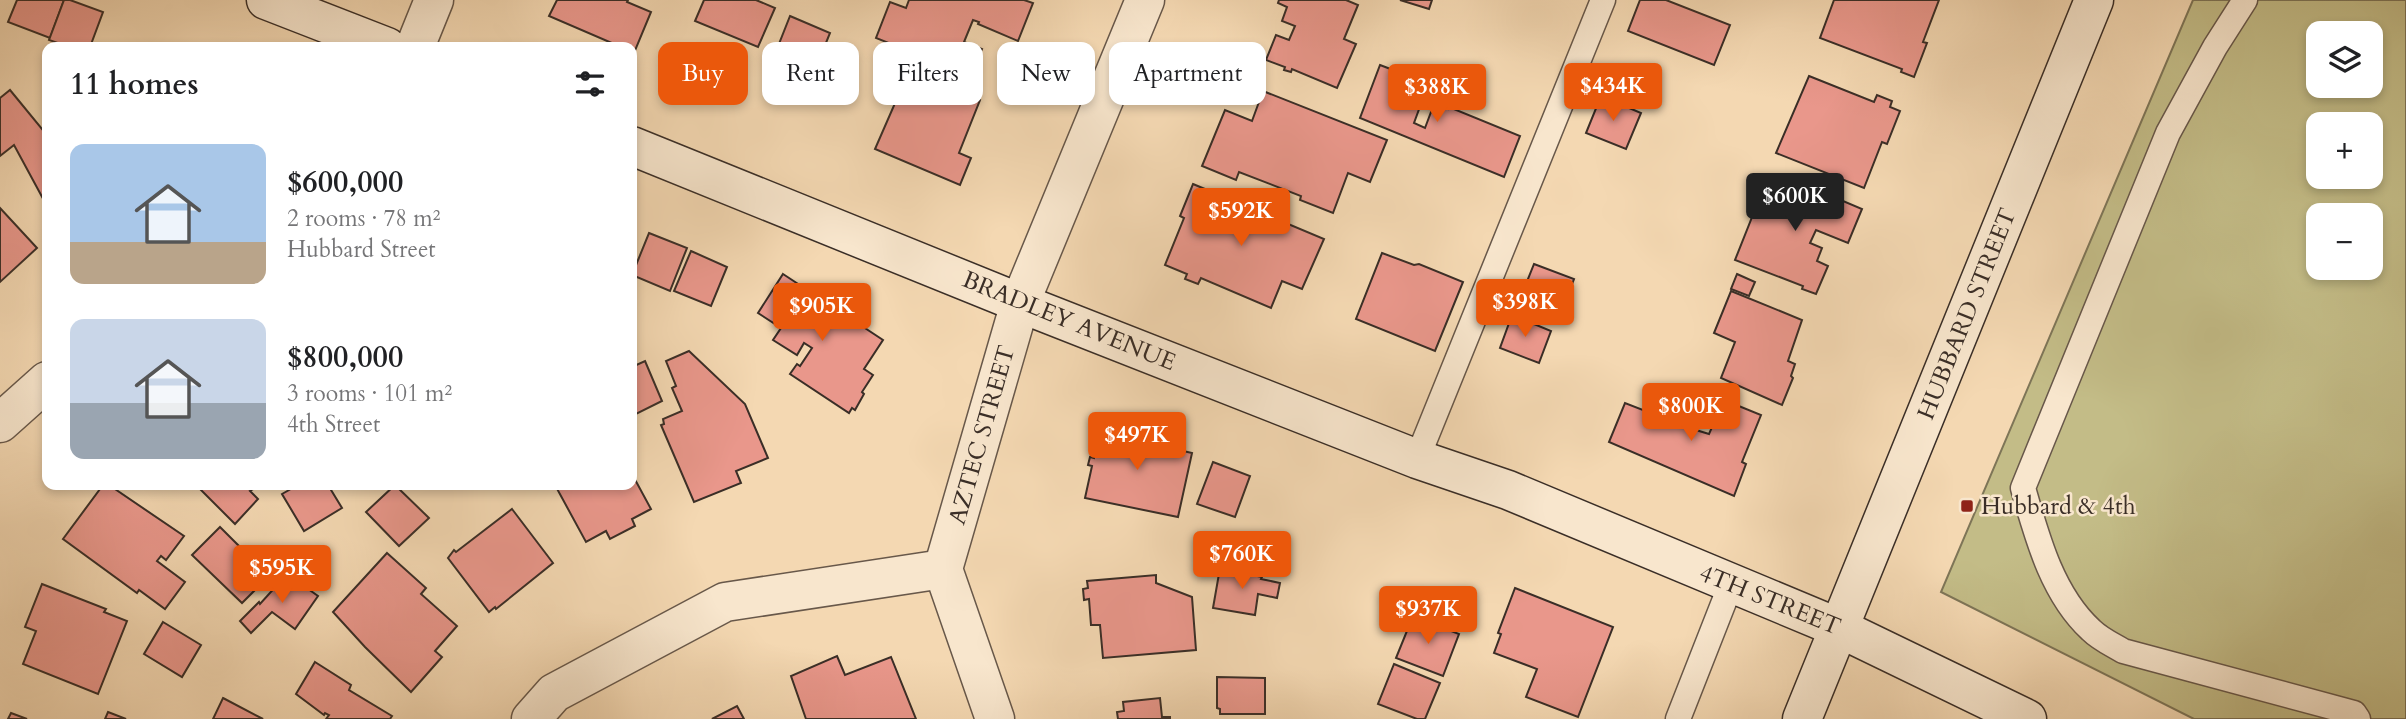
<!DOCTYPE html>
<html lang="en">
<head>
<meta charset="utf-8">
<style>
  :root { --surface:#fff; --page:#f6f6f6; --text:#202124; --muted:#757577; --accent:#ea580c }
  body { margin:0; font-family:Cardo,serif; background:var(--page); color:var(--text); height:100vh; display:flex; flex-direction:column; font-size:26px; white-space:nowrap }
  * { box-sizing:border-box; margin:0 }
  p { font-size:23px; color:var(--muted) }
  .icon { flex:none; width:38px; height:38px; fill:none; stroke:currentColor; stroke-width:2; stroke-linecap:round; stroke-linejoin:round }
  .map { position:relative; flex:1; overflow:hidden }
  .panel { position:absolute; left:42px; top:42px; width:595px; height:448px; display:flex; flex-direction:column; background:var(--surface); border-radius:14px; box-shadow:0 4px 10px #0003 }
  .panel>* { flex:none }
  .hud { position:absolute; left:658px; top:42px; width:665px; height:63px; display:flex; gap:14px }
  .buttons { position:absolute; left:2306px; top:21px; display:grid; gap:14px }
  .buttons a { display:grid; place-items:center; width:77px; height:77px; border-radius:14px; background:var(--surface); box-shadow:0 4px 10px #0003; font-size:35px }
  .price { position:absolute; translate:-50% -60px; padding:0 16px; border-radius:7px; background:var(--accent); color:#fff; font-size:23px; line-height:46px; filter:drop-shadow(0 2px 4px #0008) }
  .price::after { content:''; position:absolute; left:50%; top:42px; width:21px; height:16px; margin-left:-10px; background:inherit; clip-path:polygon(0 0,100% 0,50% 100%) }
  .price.selected { background:#222; color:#fff }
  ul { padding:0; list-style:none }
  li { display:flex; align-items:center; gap:21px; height:175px; padding:0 28px }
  li span { display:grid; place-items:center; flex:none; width:196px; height:140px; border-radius:14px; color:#555 }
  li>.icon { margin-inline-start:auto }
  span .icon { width:84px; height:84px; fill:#fffc; stroke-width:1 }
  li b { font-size:30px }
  h2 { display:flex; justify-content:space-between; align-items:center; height:84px; padding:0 28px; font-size:30px }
  .pill { padding:0 24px; border-radius:14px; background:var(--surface); box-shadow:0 4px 10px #0003; font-size:24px; line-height:63px }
  .pill.selected { background:var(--accent); color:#fff }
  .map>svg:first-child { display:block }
</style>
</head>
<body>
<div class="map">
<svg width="2406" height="719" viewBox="0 0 2406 719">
  <rect width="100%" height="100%" fill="#f4d8b2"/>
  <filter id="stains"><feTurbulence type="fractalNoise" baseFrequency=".00286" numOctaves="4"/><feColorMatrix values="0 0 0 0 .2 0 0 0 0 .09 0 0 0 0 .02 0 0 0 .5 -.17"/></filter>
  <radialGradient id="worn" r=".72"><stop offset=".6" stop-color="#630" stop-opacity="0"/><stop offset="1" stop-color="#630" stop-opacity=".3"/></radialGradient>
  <path fill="#c3bc87" stroke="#7e7557" stroke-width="2" fill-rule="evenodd" d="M 2193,0 L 2406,0 L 2406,719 L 2194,719 L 1941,592 ZM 2319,33 L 2371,33 L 2371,86 L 2319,86 ZM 2319,124 L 2371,124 L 2371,177 L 2319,177 ZM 2319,215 L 2371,215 L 2371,268 L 2319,268 Z"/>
  <g fill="#e9978b" stroke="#3a2e27" stroke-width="2">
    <path d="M 17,0 L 64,0 L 50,38 L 8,22 Z"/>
    <path d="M 64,0 L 70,0 L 103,12 L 90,47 L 69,47 L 49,40 Z"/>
    <path d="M 557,0 L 628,0 L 627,2 L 651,12 L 634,53 L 632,47 L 621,47 L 549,16 Z"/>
    <path d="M 704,0 L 756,0 L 775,8 L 758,47 L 695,21 Z"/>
    <path d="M 909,0 L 1024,0 L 1033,3 L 1018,41 L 978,24 L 979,22 L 973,20 L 964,42 L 982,49 L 971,76 L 876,38 L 890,2 L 906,8 Z"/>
    <path d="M 1279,0 L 1346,0 L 1358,5 L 1344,39 L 1356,44 L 1337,88 L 1292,69 L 1291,72 L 1284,70 L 1285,67 L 1266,60 L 1276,35 L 1289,40 L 1295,26 L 1282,21 L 1287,7 L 1278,3 Z"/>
    <path d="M 1400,0 L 1432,0 L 1429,9 Z"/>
    <path d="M 1640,0 L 1666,0 L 1730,25 L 1714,65 L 1628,31 Z"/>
    <path d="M 1834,0 L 1939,0 L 1923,42 L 1927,43 L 1914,77 L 1901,72 L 1902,69 L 1820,38 Z"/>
    <path d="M 790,16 L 830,33 L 815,70 L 775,54 Z"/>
    <path d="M 1380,65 L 1422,81 L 1417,91 L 1425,93 L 1414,123 L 1425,128 L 1434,104 L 1448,109 L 1449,107 L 1520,136 L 1504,177 L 1360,118 Z"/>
    <path d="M 909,71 L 980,100 L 959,153 L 971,158 L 960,185 L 875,149 Z"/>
    <path d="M 1809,76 L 1874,102 L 1877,95 L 1892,101 L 1890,107 L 1900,111 L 1887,144 L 1882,142 L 1864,188 L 1776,153 Z"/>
    <path d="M 10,90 L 47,135 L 47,206 L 14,145 L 0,156 L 0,98 Z"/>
    <path d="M 1263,91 L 1387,140 L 1370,182 L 1348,173 L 1333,213 L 1300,200 L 1301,196 L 1239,172 L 1236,180 L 1202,166 L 1225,110 L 1252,121 Z"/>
    <path d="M 1601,96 L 1641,113 L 1626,149 L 1586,133 Z"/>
    <path d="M 1766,182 L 1798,194 L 1803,184 L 1862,209 L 1848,243 L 1816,230 L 1810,243 L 1822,248 L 1817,261 L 1828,266 L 1816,294 L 1802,289 L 1803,286 L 1735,260 Z"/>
    <path d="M 1193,184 L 1324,239 L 1302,289 L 1282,281 L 1271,308 L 1201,278 L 1198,284 L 1185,279 L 1187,274 L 1165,265 L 1184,218 L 1180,216 Z"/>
    <path d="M 0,208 L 37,248 L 0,282 Z"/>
    <path d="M 649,233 L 687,248 L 670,291 L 632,275 Z"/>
    <path d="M 691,251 L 727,267 L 711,306 L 674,291 Z"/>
    <path d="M 1382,253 L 1414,265 L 1419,264 L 1463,282 L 1435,351 L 1356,319 Z"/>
    <path d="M 1534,264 L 1574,279 L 1558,320 L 1518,304 Z"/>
    <path d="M 783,274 L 883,340 L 864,369 L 873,375 L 862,392 L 864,394 L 855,410 L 852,408 L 849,413 L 790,374 L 797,364 L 800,366 L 812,348 L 804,343 L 797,355 L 773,340 L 781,328 L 758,313 Z"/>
    <path d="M 1737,274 L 1755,282 L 1749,296 L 1731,289 Z"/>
    <path d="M 1731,291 L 1802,320 L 1788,361 L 1795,364 L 1791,376 L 1793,378 L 1782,405 L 1721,378 L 1735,342 L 1714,333 Z"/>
    <path d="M 1512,315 L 1551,331 L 1539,363 L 1500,348 Z"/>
    <path d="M 689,351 L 745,404 L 768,458 L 736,471 L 741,483 L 694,502 L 661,425 L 664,424 L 663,419 L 682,411 L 672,388 L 676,386 L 666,361 Z"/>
    <path d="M 645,361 L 662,401 L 632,416 L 632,367 Z"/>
    <path d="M 1724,400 L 1761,415 L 1742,462 L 1746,464 L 1734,496 L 1609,442 L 1625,403 L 1653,414 L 1654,410 L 1670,417 L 1673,410 L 1699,420 L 1696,430 L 1709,434 Z"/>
    <path d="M 1103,426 L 1159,438 L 1157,445 L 1192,453 L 1178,517 L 1085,498 L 1092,466 L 1088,465 L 1090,457 L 1094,458 L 1095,450 L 1092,450 L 1096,434 L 1101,435 Z"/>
    <path d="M 1213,462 L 1250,476 L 1235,517 L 1197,504 Z"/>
    <path d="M 632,474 L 651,509 L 632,519 L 635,526 L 610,539 L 606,531 L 586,542 L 555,485 L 632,485 Z"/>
    <path d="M 103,485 L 109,485 L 184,536 L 166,560 L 161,556 L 157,561 L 185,582 L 165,609 L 139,590 L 137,593 L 63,539 Z"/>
    <path d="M 196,485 L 260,485 L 250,491 L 258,499 L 235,524 Z"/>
    <path d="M 298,485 L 328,485 L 342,508 L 304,531 L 282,494 Z"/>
    <path d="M 395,485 L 429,518 L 399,546 L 366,512 Z"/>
    <path d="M 512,509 L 553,563 L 496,609 L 495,607 L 489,612 L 448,558 L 454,550 L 456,552 Z"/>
    <path d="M 220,527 L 269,576 L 242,603 L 192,555 Z"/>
    <path d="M 387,553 L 426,588 L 421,594 L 457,626 L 435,651 L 442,657 L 411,692 L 365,647 L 333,612 Z"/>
    <path d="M 1220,568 L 1262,577 L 1261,579 L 1280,583 L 1277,598 L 1258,594 L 1255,615 L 1213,608 Z"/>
    <path d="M 287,574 L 318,596 L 295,629 L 272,612 L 251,633 L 240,621 L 259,602 L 260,604 Z"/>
    <path d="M 1156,575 L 1156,583 L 1192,597 L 1196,650 L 1103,658 L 1100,625 L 1091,625 L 1089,599 L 1084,600 L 1083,589 L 1088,588 L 1087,581 Z"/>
    <path d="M 42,584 L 106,609 L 104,612 L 127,621 L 98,694 L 23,664 L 36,631 L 25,627 Z"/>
    <path d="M 1515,588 L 1613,627 L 1578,717 L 1526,697 L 1537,669 L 1494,653 L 1501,634 L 1498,633 Z"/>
    <path d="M 1413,616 L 1459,634 L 1443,676 L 1396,658 Z"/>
    <path d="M 163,622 L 201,645 L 182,677 L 144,654 Z"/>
    <path d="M 837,656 L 845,675 L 891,657 L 916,719 L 806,719 L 791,676 Z"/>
    <path d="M 315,662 L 351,685 L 349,690 L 392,716 L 390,719 L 326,719 L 329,715 L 325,713 L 324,715 L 296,694 Z"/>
    <path d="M 1394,664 L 1440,683 L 1425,719 L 1417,719 L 1378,704 Z"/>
    <path d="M 1217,677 L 1265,678 L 1265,714 L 1220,714 L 1220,709 L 1217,708 Z"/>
    <path d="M 223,698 L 263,719 L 213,719 Z"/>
    <path d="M 1160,698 L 1162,717 L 1170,717 L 1170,719 L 1118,719 L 1117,712 L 1124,711 L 1123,702 Z"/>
    <path d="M 737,706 L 744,719 L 712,719 Z"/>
    <path d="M 108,712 L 126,719 L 105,719 Z"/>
    <path d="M 11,713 L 27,719 L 8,719 Z"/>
  </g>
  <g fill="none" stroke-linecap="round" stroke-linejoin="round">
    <defs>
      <g id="lane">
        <path d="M 2245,0 L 2215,47 L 2168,133 L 2023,488 C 2037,537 2052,594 2091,630 C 2100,639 2113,645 2123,651 L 2354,713 L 2358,719"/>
        <path d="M 1417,459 L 1603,0"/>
        <path d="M 1678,719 L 1731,584"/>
      </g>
      <g id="street">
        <path d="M 415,47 L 434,0"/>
        <path d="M 0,423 L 47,381"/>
        <path d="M 531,719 L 554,693 L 725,602 L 943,569"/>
        <path d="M 995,719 L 943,569 L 1020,303 L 1145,0"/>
      </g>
      <g id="secondary">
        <path d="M 266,0 L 387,47"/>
        <path d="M 632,146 L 1020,303 L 1417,459 L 1508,490 L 1839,628 L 2027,719"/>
        <path d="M 1802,719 L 2094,0"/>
      </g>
    </defs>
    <use href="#lane" stroke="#68584a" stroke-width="27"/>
    <use href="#street" stroke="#68584a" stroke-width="41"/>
    <use href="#secondary" stroke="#3a2e27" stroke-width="41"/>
    <use href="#lane" stroke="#f8e6cd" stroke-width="24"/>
    <use href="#street" stroke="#f8e6cd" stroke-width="38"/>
    <use href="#secondary" stroke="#f8e6cd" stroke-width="38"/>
  </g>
  <rect fill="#8f2418" stroke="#f8e6cd" stroke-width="2.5" x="1960" y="499" width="14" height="14" rx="3.5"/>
  <g text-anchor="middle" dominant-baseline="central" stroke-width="5" stroke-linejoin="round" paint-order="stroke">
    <g font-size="24" fill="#3a2e27" stroke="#f8e6cd">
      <text transform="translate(1967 314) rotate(-68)">HUBBARD STREET</text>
      <text transform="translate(1069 321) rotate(22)">BRADLEY AVENUE</text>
      <text transform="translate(982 435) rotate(-74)">AZTEC STREET</text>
      <text transform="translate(1770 600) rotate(22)">4TH STREET</text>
    </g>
    <g font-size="24" fill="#3a2e27" stroke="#f8e6cd" text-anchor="start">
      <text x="1981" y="506">Hubbard &amp; 4th</text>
    </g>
  </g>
  <rect width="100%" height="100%" filter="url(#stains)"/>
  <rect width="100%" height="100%" fill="url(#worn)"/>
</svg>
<div class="buttons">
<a><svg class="icon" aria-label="layers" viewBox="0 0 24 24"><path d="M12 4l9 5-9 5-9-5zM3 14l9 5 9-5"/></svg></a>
<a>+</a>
<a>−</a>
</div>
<b class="price" style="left:1613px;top:123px">$434K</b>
<b class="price" style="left:1437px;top:124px">$388K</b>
<b class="price selected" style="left:1795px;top:233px">$600K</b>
<b class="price" style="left:1241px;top:248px">$592K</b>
<b class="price" style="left:1525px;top:339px">$398K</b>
<b class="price" style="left:822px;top:343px">$905K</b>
<b class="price" style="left:1691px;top:443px">$800K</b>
<b class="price" style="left:1137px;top:472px">$497K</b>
<b class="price" style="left:1242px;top:591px">$760K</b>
<b class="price" style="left:282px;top:605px">$595K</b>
<b class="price" style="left:1428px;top:646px">$937K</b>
<div class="hud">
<a class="pill selected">Buy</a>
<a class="pill">Rent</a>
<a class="pill">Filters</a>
<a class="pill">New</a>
<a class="pill">Apartment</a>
</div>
<section class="panel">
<h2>11 homes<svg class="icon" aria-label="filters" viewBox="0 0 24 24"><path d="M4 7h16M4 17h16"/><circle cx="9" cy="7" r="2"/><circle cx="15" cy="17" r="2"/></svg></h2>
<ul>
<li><span style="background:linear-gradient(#a9c7e8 70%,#b9a48a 0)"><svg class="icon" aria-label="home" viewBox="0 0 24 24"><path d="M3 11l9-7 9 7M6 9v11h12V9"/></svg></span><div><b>$600,000</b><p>2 rooms · 78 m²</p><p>Hubbard Street</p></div></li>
<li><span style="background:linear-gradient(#c9d6e8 60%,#9aa5b1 0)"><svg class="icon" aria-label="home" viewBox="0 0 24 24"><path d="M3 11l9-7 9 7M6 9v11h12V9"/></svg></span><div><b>$800,000</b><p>3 rooms · 101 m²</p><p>4th Street</p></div></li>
</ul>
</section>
</div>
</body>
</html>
